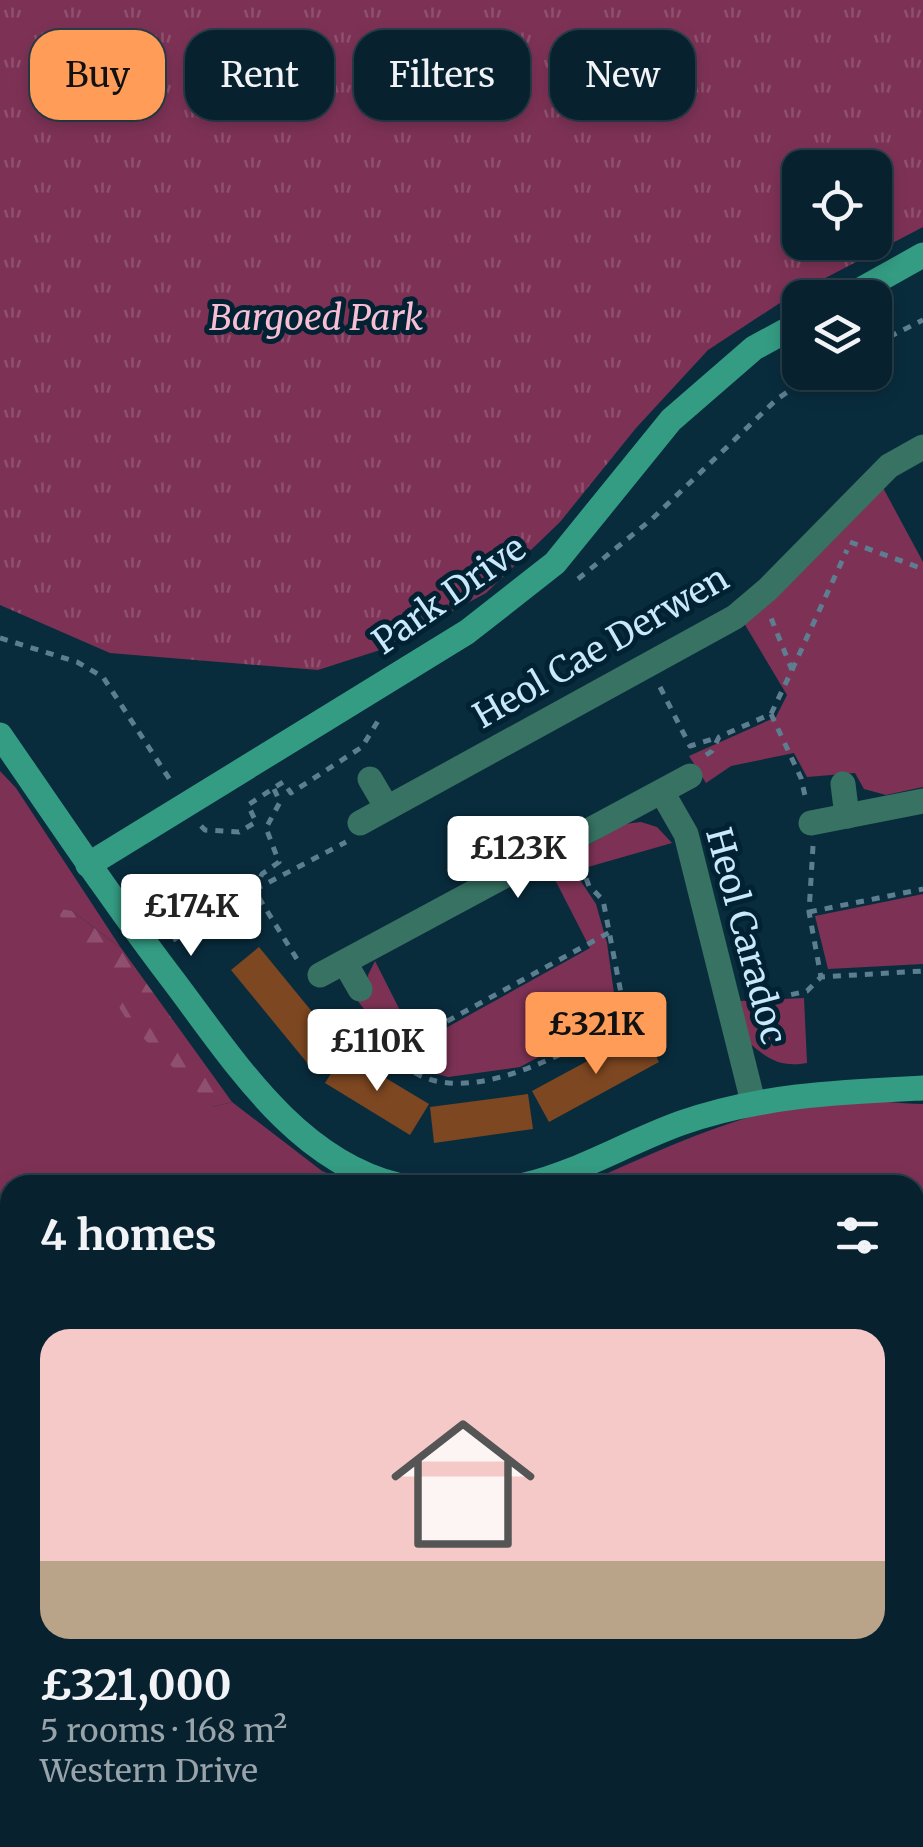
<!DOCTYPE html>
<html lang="en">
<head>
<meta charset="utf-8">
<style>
  :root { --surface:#07212e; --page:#102936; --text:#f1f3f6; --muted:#98a3aa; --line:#283e4a; --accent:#fe9c58 }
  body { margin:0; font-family:Merriweather,serif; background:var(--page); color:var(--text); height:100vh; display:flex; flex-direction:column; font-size:38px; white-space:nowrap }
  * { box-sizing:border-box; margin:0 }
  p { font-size:32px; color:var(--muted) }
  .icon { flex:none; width:55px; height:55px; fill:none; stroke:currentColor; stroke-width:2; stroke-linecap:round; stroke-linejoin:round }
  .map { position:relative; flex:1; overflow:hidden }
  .drawer { position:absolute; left:0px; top:1175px; width:925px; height:672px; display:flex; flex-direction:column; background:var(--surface); border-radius:30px 30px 0 0; box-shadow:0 5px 15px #0003,0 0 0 2px var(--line) }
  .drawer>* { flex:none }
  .hud { position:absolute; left:30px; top:30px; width:865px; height:90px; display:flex; gap:20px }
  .tools { position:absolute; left:782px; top:150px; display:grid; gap:20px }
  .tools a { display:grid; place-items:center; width:110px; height:110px; border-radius:20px; background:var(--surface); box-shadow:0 5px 15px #0003,0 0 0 2px var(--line); font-size:50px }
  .price { position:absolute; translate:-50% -85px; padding:0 22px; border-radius:10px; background:#fff; color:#222; font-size:32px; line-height:65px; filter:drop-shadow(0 2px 5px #0008) }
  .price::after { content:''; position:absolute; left:50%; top:60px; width:30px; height:22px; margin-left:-15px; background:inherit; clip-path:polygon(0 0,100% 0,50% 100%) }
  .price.selected { background:var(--accent); color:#111 }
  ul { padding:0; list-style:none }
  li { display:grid; align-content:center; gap:20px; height:530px; padding:0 40px }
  li span { display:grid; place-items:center; height:310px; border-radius:30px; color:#555 }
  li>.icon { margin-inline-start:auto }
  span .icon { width:180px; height:180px; fill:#fffc; stroke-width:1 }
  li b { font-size:42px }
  h2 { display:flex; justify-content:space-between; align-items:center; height:120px; padding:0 40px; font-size:42px }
  .chip { padding:0 35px; border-radius:30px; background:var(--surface); box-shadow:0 5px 15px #0003,0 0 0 2px var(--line); font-size:35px; line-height:90px }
  .chip.selected { background:var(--accent); color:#111 }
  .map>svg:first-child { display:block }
</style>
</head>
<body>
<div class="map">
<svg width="923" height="1847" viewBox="0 0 923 1847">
  <defs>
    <pattern id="forest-firs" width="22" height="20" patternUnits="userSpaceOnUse" patternTransform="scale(2.5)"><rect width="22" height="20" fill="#7d3255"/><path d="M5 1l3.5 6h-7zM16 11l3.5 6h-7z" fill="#8e506e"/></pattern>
    <pattern id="park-tufts" width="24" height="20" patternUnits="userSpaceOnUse" patternTransform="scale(2.5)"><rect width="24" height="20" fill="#7d3255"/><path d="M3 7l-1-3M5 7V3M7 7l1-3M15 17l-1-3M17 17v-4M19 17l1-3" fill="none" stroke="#8e506e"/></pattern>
  </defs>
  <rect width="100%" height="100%" fill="#092c3d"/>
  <g fill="#7d3255">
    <path d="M 881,484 L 923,562 L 923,787 L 886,795 L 864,789 L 855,773 L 807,777 L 794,753 L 731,766 L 706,783 L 689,756 L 776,717 L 787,695 L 744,623 Z"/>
    <path d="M 0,771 L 16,788 L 121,948 L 72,911 L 213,1107 L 232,1102 L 322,1171 L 355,1185 L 10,1185 L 10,1838 L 915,1838 L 915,1185 L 581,1185 C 654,1153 728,1117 807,1103 C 843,1096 886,1103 923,1104 L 923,1847 L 0,1847 Z"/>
    <path d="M 641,822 L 657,827 L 672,843 L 574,871 L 596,904 L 607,943 L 617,1015 L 520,1067 L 448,1077 L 419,1069 L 398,1053 L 357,1000 L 369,992 L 368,975 L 375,961 L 417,1044 L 590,948 L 549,868 L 625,824 Z"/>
    <path d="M 923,894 L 923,964 L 828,969 L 815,916 Z"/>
    <path d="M 804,998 L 807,1063 C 779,1068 766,1058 745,1039 L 740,1001 Z"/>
  </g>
  <path fill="url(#forest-firs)" d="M 55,908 L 72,911 L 121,948 L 232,1102 L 213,1107 L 131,1026 Z"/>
  <path fill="url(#park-tufts)" fill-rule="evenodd" d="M 0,0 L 923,0 L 923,227 L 789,297 L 708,350 L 636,428 L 560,522 L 486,593 L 380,650 L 318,670 L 110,653 L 0,605 ZM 800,168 L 875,168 L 875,242 L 800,242 Z"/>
  <g fill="#7d4721">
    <path d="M 259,947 L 341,1047 L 313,1070 L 231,970 Z"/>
    <path d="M 643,1031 L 659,1062 L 549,1122 L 532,1091 Z"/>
    <path d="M 344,1053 L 429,1104 L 410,1135 L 325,1083 Z"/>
    <path d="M 528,1094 L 533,1129 L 434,1143 L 430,1107 Z"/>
  </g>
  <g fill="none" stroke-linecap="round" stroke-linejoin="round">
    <g stroke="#5d7e90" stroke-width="5" stroke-dasharray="8 8" stroke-linecap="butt">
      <path d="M 875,344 L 923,320"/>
      <path d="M 850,542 L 923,569"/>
      <path d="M 578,579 L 652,519 L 777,399 L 818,372"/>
      <path d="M 0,638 L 77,662 L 103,677 L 172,783"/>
      <path d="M 792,670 L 847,550"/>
      <path d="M 660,687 L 690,746 L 719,737"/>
      <path d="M 771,714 L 801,778 L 806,800"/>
      <path d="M 706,755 L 712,751 L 719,737 L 771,714 L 792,670 L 771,618"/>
      <path d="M 274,789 L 280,802 L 266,828 L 279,862 L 262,874 L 254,890 L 300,964"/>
      <path d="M 201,826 L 205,830 L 239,832 L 256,822 L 248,805 L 283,782 L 291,793 L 362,747 L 381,716"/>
      <path d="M 813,846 L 809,912 L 821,977"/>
      <path d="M 809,912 L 923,889"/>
      <path d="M 173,940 L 254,890 L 346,842"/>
      <path d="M 361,1014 C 378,1035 395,1064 421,1076 C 480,1103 574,1049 626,1019 L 603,900 L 589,886 L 580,862"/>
      <path d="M 763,1030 L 781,997 L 807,991 L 821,977 L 923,971"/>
      <path d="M 391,1052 L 610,932"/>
    </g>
    <g stroke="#377262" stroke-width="25">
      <path d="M 370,779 L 387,808"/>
      <path d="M 843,784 L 847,816"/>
      <path d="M 662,792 L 686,834 L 753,1102"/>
      <path d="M 360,823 L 735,617 L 768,589 L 889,466 L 923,447"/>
      <path d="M 811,823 L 923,801"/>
      <path d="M 345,963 L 360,989"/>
      <path d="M 320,975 L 690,776"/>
    </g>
    <g stroke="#349c83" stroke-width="25">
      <path d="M 846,298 L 923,255"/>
      <path d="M 0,735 C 58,819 114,903 176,984 C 234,1061 296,1160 397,1185"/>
      <path d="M 88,865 L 467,632 L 555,563 L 671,420 L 754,348 L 800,323"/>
      <path d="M 525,1185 C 580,1172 628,1142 681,1123 C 761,1095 840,1092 923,1088"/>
    </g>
  </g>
  <g text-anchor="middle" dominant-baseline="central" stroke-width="10" stroke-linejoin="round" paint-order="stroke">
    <g font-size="35" font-style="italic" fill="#f7bed4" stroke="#002232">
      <text x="316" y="318">Bargoed Park</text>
    </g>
    <g font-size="35" fill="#c9e8fb" stroke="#002232">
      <text transform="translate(449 595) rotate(-35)">Park Drive</text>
      <text transform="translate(601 647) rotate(-30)">Heol Cae Derwen</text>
      <text transform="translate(746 936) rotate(75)">Heol Caradoc</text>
    </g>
  </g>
</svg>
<div class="tools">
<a><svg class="icon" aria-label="locate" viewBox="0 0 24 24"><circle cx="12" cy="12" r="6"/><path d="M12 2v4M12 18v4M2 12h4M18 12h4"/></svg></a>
<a><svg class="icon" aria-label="layers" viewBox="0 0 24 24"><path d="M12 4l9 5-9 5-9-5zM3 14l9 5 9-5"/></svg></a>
</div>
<b class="price" style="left:518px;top:901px">£123K</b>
<b class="price" style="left:191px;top:959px">£174K</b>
<b class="price selected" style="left:596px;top:1077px">£321K</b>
<b class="price" style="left:377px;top:1094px">£110K</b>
<div class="hud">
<a class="chip selected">Buy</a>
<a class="chip">Rent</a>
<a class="chip">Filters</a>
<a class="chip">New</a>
</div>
<section class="drawer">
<h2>4 homes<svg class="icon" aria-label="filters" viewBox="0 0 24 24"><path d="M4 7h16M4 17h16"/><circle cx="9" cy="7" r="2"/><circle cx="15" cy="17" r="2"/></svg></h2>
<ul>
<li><span style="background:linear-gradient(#f6c9c9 75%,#b9a48a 0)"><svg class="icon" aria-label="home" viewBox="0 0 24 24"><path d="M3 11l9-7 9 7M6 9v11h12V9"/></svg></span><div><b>£321,000</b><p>5 rooms · 168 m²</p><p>Western Drive</p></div></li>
</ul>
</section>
</div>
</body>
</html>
